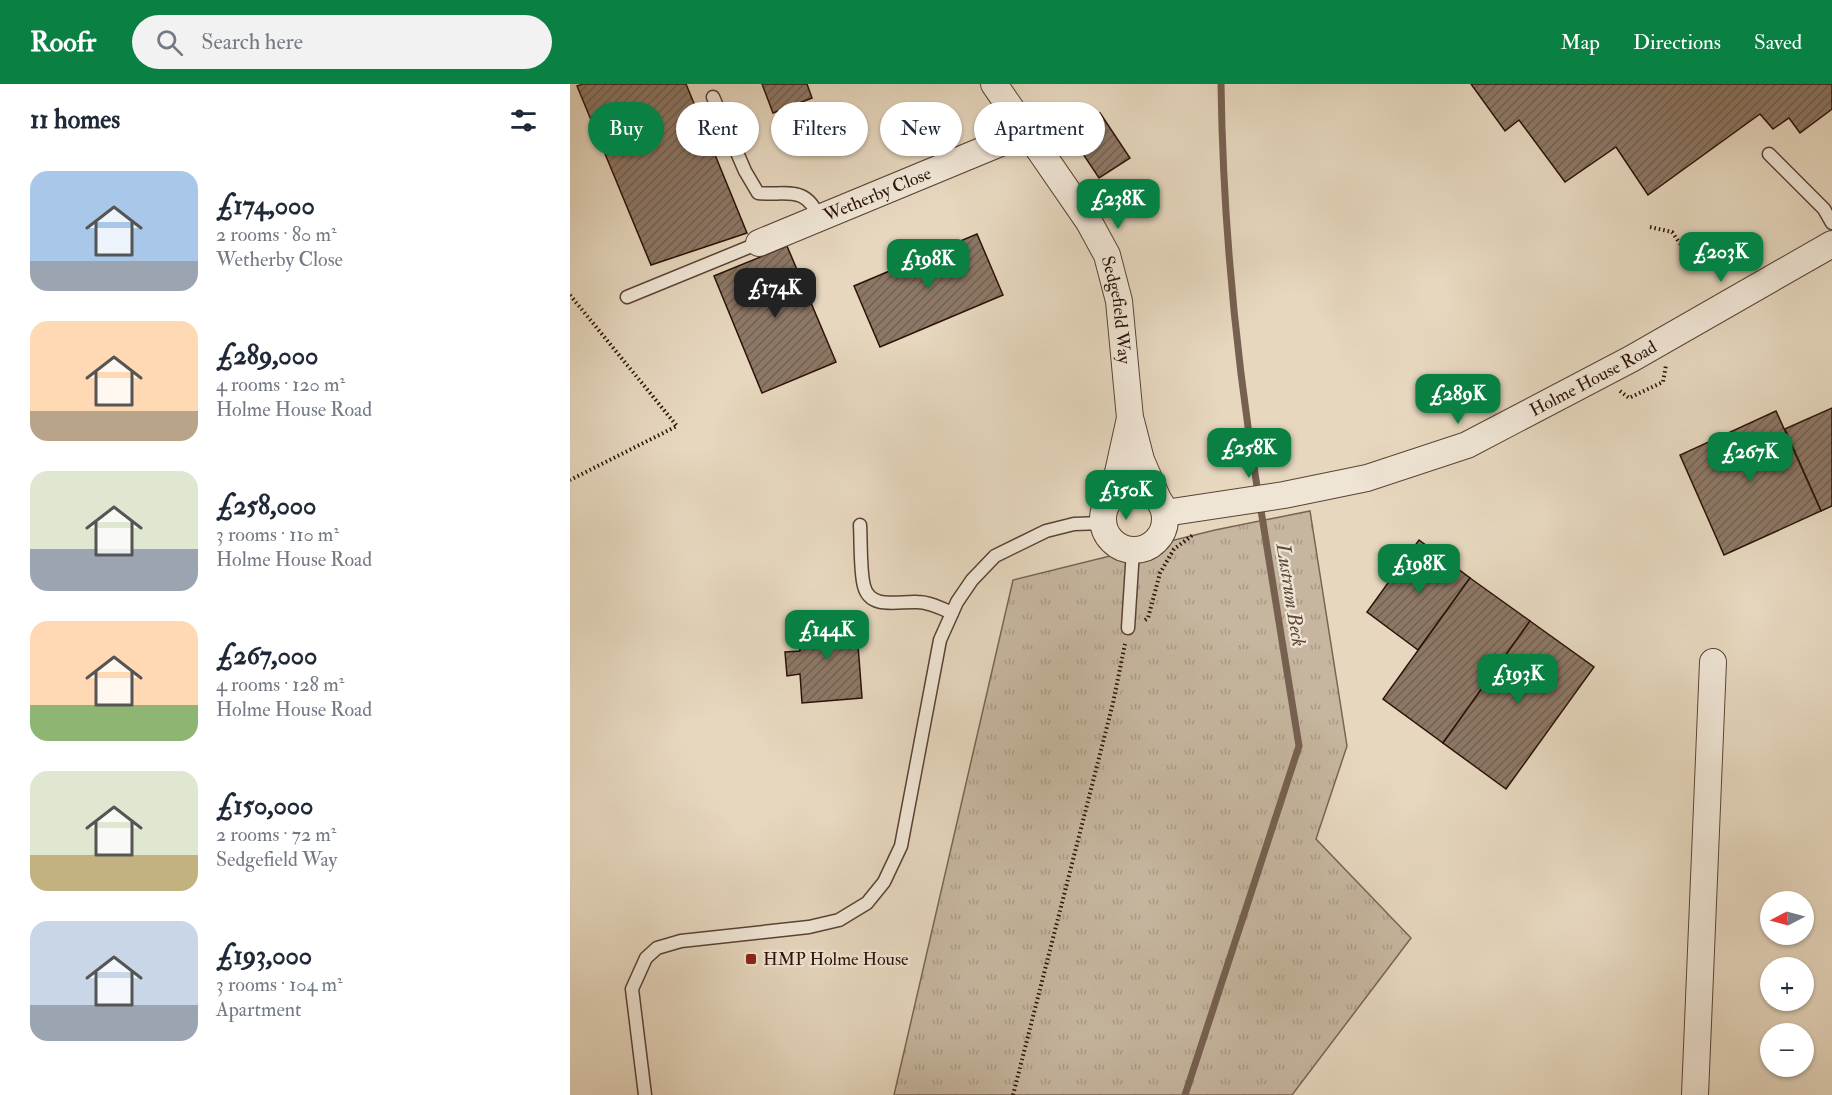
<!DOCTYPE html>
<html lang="en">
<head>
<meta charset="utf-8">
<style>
  :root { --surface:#fff; --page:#f2f2f3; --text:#1f2937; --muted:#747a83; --accent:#0b8043 }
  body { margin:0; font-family:"IM FELL Double Pica",serif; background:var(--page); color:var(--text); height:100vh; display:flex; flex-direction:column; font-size:22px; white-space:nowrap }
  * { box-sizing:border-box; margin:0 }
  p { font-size:20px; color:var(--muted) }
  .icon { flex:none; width:33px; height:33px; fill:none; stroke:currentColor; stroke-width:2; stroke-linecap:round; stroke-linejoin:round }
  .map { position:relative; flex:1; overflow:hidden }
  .side { display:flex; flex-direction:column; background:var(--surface); width:570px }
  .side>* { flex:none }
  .top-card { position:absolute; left:18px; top:18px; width:570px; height:54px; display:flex; gap:12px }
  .needle { width:39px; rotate:264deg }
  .buttons { position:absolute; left:1190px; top:807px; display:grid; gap:12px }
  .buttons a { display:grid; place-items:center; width:54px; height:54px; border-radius:50%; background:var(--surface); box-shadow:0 2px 4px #0004; font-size:30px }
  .price { position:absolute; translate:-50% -51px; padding:0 14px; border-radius:12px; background:var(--accent); color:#fff; font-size:20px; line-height:39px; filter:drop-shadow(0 2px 3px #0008) }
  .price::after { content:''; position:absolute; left:50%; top:36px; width:18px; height:14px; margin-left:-9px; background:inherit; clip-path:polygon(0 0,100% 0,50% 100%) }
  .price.selected { background:#222; color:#fff }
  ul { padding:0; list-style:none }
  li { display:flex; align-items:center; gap:18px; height:150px; padding:0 30px }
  li span { display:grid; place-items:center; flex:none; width:168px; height:120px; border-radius:18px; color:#555 }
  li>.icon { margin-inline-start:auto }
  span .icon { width:72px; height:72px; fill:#fffc; stroke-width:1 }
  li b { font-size:26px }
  h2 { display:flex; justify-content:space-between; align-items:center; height:72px; padding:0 30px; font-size:26px }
  .tag { padding:0 21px; border-radius:27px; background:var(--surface); box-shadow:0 2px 4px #0004; font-size:21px; line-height:54px }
  .tag.selected { background:var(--accent); color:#fff }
  header { display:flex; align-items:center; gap:36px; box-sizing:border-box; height:84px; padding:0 30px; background:var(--accent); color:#fff }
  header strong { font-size:28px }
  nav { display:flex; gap:33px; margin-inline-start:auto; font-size:21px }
  .search { width:420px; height:54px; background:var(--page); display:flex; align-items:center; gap:15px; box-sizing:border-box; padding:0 21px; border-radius:33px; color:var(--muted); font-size:22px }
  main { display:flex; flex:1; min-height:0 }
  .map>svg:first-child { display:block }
</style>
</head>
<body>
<header>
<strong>Roofr</strong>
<div class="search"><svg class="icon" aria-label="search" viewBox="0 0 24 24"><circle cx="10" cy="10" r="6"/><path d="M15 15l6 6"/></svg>Search here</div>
<nav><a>Map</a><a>Directions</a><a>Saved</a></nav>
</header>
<main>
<section class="side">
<h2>11 homes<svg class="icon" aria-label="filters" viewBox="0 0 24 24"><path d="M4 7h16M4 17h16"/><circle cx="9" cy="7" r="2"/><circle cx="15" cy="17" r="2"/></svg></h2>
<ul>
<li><span style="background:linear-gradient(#a9c7e8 75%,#9aa5b1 0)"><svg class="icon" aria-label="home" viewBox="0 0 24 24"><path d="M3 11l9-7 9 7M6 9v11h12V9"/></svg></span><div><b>£174,000</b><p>2 rooms · 80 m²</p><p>Wetherby Close</p></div></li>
<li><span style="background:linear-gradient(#ffd9b3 75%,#b9a48a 0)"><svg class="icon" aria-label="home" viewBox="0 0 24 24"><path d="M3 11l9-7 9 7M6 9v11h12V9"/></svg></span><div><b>£289,000</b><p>4 rooms · 120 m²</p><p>Holme House Road</p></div></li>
<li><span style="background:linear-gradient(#dfe7d0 65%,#9aa5b1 0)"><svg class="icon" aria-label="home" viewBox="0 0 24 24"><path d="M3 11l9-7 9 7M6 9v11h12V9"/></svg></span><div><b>£258,000</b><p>3 rooms · 110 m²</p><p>Holme House Road</p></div></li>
<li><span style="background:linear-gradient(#ffd9b3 70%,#8fb573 0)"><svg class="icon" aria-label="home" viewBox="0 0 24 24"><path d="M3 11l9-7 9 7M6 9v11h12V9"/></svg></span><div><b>£267,000</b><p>4 rooms · 128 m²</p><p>Holme House Road</p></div></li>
<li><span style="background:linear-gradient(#dfe7d0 70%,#c2b280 0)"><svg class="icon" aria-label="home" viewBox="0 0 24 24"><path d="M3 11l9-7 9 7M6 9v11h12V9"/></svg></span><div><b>£150,000</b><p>2 rooms · 72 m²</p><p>Sedgefield Way</p></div></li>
<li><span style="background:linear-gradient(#c9d6e8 70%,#9aa5b1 0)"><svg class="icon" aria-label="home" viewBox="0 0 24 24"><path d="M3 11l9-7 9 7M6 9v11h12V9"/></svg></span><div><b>£193,000</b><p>3 rooms · 104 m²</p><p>Apartment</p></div></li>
</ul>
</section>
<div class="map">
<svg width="1262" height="1011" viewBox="0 0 1262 1011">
  <defs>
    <pattern id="grass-tufts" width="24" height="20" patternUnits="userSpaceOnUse" patternTransform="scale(1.5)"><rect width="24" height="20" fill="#c6b69f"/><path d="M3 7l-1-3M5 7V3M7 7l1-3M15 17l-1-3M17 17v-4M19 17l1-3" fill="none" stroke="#aa9b87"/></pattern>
    <pattern id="building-hatch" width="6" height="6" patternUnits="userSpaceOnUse" patternTransform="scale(1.5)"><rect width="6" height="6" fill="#8d7866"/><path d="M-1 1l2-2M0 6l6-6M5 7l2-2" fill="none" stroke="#736152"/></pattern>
  </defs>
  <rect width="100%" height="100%" fill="#e6d7be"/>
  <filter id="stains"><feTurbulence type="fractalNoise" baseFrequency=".00333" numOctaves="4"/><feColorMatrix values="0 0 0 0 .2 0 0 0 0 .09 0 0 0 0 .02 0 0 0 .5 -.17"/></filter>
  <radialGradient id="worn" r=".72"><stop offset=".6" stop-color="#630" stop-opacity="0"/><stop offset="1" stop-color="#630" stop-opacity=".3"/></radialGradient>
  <path fill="url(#grass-tufts)" stroke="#796453" stroke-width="1.5" d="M 740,427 L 777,662 L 746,755 L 841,854 L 722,1011 L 324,1011 L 443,496 L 645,446 Z"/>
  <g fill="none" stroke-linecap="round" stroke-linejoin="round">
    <g stroke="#766050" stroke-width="7">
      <path d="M 651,0 C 653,137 666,274 688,409"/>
      <path d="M 615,1011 L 729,662 L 690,420"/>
    </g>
  </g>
  <g fill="url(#building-hatch)" stroke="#2c1207" stroke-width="1.5">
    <path d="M 13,0 L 116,0 L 177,149 L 81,181 L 7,2 Z"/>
    <path d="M 192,0 L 237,0 L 242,14 L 203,29 Z"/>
    <path d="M 901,0 L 1262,0 L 1262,25 L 1230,49 L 1219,34 L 1203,45 L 1190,30 L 1078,111 L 1046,63 L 995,98 L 949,36 L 935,47 Z"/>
    <path d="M 530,29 L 560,74 L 529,94 L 499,49 Z"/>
    <path d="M 407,150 L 433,211 L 310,263 L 284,202 Z"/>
    <path d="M 217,162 L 266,278 L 192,309 L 144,192 Z"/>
    <path d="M 1262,324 L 1262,422 L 1251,427 L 1215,345 Z"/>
    <path d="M 1206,327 L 1251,427 L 1154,471 L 1110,371 Z"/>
    <path d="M 849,456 L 900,494 L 848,566 L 797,528 Z"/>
    <path d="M 900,494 L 960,537 L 873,659 L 813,615 Z"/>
    <path d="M 286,534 L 292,614 L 232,619 L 230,590 L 217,592 L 215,568 L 230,567 L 228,539 Z"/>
    <path d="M 960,537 L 1024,583 L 936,705 L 873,659 Z"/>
  </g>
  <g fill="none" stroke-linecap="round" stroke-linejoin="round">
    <defs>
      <g id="lane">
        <path d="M 143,13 L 175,87 L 188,109 C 215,112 236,100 249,134"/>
        <path d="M 1199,70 L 1254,125 L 1262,139"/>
        <path d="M 57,213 L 189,159"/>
        <path d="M 290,441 C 291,457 290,488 294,502 C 300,526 328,517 347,518 C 359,518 371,524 382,529"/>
        <path d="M 558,544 L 563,466"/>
        <path d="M 75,1011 L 62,905 L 76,874 L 87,864 L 111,857 L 239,843 L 269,836 L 297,819 L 314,798 L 331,762 L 370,556 L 387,518 L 402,496 L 425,472 L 476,447 L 504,440 L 533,439"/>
      </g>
      <g id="street">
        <path id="s1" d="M 424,0 L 519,138 L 537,171 L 549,217 L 560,334 L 543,411"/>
        <path id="s2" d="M 189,159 L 457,48"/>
        <path d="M 561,337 L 571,376 L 587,413"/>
        <circle cx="564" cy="435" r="31"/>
        <path id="s3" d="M 595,429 L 714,411 L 797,394 L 897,361 L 1061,275 L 1262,160"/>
        <path d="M 1125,1011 L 1143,578"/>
      </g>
    </defs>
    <use href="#lane" stroke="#5a4335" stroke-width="15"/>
    <use href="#street" stroke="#5a4335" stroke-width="28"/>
    <g stroke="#2c1207" stroke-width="4" stroke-dasharray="1.5 3" stroke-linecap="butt">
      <path d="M 1080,143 L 1102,148 L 1130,188"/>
      <path d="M 0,211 L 107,342 L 0,396"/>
      <path d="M 1050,307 L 1059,314 L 1093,298 L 1096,281"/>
      <path d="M 575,536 L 578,534 L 590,489 L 604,465 L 624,450"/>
      <path d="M 443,1011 L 543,619 L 555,560"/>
    </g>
    <use href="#lane" stroke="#efe5d5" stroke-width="12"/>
    <use href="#street" stroke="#efe5d5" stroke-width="26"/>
  </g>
  <rect fill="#8f2418" stroke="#efe5d5" stroke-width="2" x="175" y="869" width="12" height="12" rx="3"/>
  <g text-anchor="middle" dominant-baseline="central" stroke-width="4.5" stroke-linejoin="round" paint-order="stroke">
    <g font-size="18" fill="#2c1207" stroke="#efe5d5">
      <text stroke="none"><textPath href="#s2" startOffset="128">Wetherby Close</textPath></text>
      <text stroke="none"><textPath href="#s1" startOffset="261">Sedgefield Way</textPath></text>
      <text stroke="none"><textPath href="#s3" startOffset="453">Holme House Road</textPath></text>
    </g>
    <g font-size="18" fill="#2c1207" stroke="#efe5d5" text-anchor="start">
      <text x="193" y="875">HMP Holme House</text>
    </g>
    <g font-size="20" font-style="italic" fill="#5d4637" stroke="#efe5d5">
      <text transform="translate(721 511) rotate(81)">Lustrum Beck</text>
    </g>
  </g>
  <rect width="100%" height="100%" filter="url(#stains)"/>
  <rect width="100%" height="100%" fill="url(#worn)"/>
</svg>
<div class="buttons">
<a><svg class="needle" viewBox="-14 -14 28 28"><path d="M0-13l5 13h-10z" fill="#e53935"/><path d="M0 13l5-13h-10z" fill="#747a83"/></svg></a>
<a>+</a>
<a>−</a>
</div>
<b class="price" style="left:548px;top:146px">£238K</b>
<b class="price" style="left:1151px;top:199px">£203K</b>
<b class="price" style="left:358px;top:206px">£198K</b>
<b class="price selected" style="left:205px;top:235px">£174K</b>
<b class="price" style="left:888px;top:341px">£289K</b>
<b class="price" style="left:679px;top:395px">£258K</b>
<b class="price" style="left:1180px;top:399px">£267K</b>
<b class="price" style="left:556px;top:437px">£150K</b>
<b class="price" style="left:849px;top:511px">£198K</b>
<b class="price" style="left:257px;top:577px">£144K</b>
<b class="price" style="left:948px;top:621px">£193K</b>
<div class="top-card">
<a class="tag selected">Buy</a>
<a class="tag">Rent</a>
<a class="tag">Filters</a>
<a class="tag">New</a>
<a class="tag">Apartment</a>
</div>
</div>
</main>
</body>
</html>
